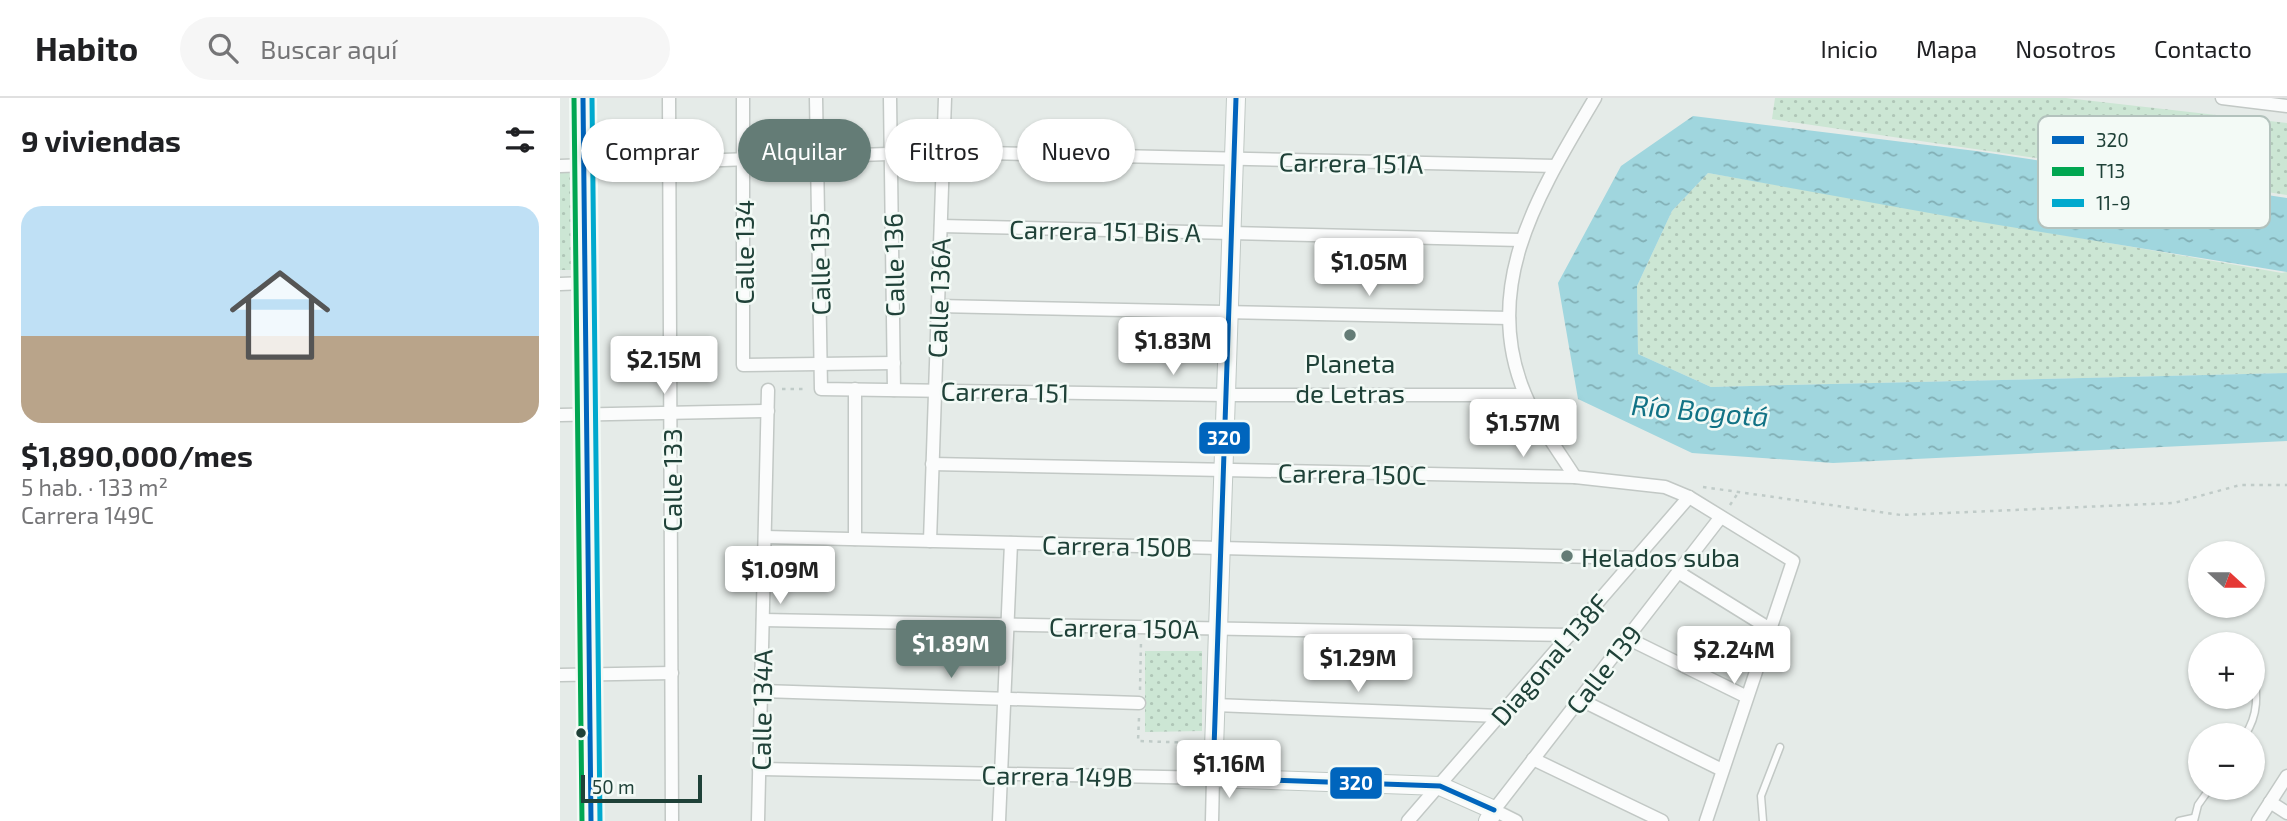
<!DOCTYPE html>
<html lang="es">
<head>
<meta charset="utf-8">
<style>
  :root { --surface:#fff; --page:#f6f6f6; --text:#202124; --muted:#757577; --line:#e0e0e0; --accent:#647c76 }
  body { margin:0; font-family:"Exo 2",sans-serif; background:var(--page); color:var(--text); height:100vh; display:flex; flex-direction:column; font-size:26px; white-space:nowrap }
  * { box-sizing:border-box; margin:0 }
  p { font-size:23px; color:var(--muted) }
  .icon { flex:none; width:38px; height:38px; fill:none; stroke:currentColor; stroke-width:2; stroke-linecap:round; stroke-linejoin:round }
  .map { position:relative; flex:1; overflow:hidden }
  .sheet { display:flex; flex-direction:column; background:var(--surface); width:560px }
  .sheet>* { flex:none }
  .hud { position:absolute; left:21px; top:21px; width:665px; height:63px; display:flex; gap:14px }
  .needle { width:46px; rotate:111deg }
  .buttons { position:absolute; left:1628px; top:443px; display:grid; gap:14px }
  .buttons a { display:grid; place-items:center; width:77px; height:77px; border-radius:50%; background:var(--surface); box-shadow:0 2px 5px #0004; font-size:35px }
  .scale { position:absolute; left:21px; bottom:18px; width:121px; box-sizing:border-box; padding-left:7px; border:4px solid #1f4138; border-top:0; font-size:19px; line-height:24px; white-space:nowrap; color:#1f4138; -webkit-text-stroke:5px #f3faf6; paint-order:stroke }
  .price { position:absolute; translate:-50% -60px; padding:0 16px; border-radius:7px; background:#fff; color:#222; font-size:23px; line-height:46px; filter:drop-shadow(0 2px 4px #0008) }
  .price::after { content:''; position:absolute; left:50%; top:42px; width:21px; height:16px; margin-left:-10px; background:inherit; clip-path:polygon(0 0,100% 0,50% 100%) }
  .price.current { background:var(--accent); color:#fff }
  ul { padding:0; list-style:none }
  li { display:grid; align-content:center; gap:14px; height:371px; padding:0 21px }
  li+li { border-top:2px solid var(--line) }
  li span { display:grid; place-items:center; height:217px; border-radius:21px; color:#555 }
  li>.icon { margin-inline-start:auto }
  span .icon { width:126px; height:126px; fill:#fffc; stroke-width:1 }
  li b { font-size:30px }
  h2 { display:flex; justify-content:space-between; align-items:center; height:84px; padding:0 21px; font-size:30px }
  .chip { padding:0 24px; border-radius:32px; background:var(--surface); box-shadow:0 2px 5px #0004; font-size:24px; line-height:63px }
  .chip.current { background:var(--accent); color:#fff }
  header { display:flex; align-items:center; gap:42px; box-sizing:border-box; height:98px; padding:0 35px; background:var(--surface); border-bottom:2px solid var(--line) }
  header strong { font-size:33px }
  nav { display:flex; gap:38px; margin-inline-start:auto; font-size:24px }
  .search { width:490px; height:63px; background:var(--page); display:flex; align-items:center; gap:18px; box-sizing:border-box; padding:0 24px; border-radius:38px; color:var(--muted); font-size:26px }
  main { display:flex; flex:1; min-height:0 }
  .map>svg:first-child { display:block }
</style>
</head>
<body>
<header>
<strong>Habito</strong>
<div class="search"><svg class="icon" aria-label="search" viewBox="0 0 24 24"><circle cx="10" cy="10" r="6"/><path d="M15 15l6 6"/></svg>Buscar aquí</div>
<nav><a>Inicio</a><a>Mapa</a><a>Nosotros</a><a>Contacto</a></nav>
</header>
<main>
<section class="sheet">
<h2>9 viviendas<svg class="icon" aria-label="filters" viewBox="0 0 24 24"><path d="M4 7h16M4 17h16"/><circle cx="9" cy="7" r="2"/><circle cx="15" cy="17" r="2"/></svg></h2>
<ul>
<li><span style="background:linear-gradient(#bfe0f5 60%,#b9a48a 0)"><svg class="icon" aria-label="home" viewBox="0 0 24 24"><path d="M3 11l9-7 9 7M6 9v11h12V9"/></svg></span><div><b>$1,890,000/mes</b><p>5 hab. · 133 m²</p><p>Carrera 149C</p></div></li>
</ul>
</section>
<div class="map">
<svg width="1727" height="723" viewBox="0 0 1727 723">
  <defs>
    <pattern id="grass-dots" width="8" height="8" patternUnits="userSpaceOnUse" patternTransform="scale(1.75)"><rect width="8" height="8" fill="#cce6d4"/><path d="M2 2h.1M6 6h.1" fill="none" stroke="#afc6b7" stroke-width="1.8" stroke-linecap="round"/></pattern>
    <pattern id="water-ripples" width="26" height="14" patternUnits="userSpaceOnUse" patternTransform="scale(1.75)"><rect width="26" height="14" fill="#a0d6de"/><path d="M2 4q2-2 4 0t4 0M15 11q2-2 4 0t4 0" fill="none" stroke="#82afb5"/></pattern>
  </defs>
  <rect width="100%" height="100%" fill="#e5ebe8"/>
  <g fill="url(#grass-dots)">
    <path d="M 1215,0 L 1506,0 L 1727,25 L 1727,97 L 1212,21 Z"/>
    <rect x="0" y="74" width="16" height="98"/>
    <path d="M 1148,75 L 1722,175 L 1727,174 L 1727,275 L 1151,289 L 1078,256 L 1077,188 L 1112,113 Z"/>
    <path d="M 585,553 L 642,553 L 642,633 L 585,634 Z"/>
  </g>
  <path fill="url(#water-ripples)" d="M 1133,18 L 1416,53 L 1727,100 L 1727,174 L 1414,123 L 1148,75 L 1112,113 L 1077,188 L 1078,256 L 1151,289 L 1727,275 L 1727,343 L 1273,365 L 1132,355 L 1018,301 L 998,185 L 1061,68 Z"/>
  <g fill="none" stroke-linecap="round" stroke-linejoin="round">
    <defs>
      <g id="service">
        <path d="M 1685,637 C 1701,613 1696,592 1693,565"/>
        <path d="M 1203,723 L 1201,698 L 1220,649"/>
        <path d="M 1619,723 L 1633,720"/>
        <path d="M 1634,723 L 1638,707 L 1650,690"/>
      </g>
      <g id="minor">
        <path d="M 109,0 L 112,723"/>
        <path d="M 183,0 L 183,267 L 334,265"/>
        <path d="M 256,0 L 261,291 L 666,297 L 965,297"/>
        <path d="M 330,0 L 334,292"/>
        <path d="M 1662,0 L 1727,8"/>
        <path d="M 0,68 L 383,54 L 995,68"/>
        <path d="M 381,128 L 961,142"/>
        <path d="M 0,186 L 26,185"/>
        <path d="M 378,208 L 949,220"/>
        <path d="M 0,317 L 208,313"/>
        <path d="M 372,366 L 1015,379 L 1105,389 L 1129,399 L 1233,463 L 1146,723"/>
        <path d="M 1015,379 C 998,352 977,325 965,296 C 919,187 981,92 1035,0"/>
        <path d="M 205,439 L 1076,460"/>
        <path d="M 295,441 L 295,291"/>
        <path d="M 370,443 L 385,0"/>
        <path d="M 1118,474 L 1210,531"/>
        <path d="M 203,522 L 1010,537"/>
        <path d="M 1067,540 L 1187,599"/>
        <path d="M 0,577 L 112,575"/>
        <path d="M 201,593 L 579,605"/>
        <path d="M 1019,601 L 1162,672"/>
        <path d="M 655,607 L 940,618"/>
        <path d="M 973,661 L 1102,723"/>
        <path d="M 199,671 L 653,680 L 652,723"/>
        <path d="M 1710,704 L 1727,715"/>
        <path d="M 198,723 L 208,292"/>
        <path d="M 439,723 L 451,445"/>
        <path d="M 848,723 L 1129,399"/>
        <path d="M 956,723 L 934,712 L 1160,420"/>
        <path d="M 1698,723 L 1727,678"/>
      </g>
      <g id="secondary">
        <path d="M 23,0 L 31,723"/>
        <path d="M 676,0 L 653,680 L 880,688 L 934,712 L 928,723"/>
      </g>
    </defs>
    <use href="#service" stroke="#c2c8c5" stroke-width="9"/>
    <use href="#minor" stroke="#c2c8c5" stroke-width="15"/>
    <use href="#secondary" stroke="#c0c9c5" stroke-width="20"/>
    <g stroke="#c0cbc8" stroke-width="2.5" stroke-dasharray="3.5 5" stroke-linecap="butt">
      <path d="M 222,291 L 247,291"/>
      <path d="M 1143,389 L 1341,417 L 1614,405 L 1680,387 L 1727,387"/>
      <path d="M 1170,407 L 1178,395"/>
      <path d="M 580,592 L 581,543"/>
      <path d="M 579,620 L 578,643 L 639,645"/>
    </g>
    <use href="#service" stroke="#fbfcfc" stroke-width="6"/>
    <use href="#minor" stroke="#fbfcfc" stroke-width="12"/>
    <use href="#secondary" stroke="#fbfcfc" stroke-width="18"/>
    <defs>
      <g id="bus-1">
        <path d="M 23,0 L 31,723"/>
        <path d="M 653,680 L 676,0"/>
        <path d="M 653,680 L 880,688 L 934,712"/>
      </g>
      <path id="bus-2" d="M 14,0 L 22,723"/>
      <path id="bus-3" d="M 32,0 L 40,723"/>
    </defs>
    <use href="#bus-1" stroke="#f3faf6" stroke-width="10"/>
    <use href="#bus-2" stroke="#f3faf6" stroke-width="10"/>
    <use href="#bus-3" stroke="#f3faf6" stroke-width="10"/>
    <use href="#bus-1" stroke="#0065bd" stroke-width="5"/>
    <use href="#bus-2" stroke="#00a651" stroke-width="5"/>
    <use href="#bus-3" stroke="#00a9ce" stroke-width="5"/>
  </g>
  <g fill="#647c76" stroke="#f3faf6" stroke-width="2.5">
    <circle cx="790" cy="237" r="7"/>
    <circle cx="1007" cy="458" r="7"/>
  </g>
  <circle fill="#1f4138" stroke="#f3faf6" stroke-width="2.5" cx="21" cy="635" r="6"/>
  <g text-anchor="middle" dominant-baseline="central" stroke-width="5" stroke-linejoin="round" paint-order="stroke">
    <g font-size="26" fill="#1f4138" stroke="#f3faf6">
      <text transform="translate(791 64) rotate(1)">Carrera 151A</text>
      <text transform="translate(545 132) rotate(1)">Carrera 151 Bis A</text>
      <text transform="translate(183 154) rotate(-90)">Calle 134</text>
      <text transform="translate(259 166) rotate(-91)">Calle 135</text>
      <text transform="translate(333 167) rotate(-91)">Calle 136</text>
      <text transform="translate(378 200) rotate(-88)">Calle 136A</text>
      <text transform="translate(445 293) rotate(1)">Carrera 151</text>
      <text transform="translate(792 375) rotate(1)">Carrera 150C</text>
      <text transform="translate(111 382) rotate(-90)">Calle 133</text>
      <text transform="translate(557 447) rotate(1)">Carrera 150B</text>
      <text transform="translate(564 529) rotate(1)">Carrera 150A</text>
      <text transform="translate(989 561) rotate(-49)">Diagonal 138F</text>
      <text transform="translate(1043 571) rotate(-52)">Calle 139</text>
      <text transform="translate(201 612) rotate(-89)">Calle 134A</text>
      <text transform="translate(497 677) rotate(1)">Carrera 149B</text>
    </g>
    <g font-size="26" fill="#1f4138" stroke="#f3faf6">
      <text x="790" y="264">Planeta<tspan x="790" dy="30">de Letras</tspan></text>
      <text x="1021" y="458" text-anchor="start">Helados suba</text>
    </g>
    <g font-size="28" font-style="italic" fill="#117285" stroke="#f3faf6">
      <text transform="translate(1140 312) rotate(5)">Río Bogotá</text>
    </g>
  </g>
  <rect x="1478" y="18" width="232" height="112" rx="10" fill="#f3faf6" stroke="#b3c2bd" stroke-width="2"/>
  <rect x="1492" y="38" width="32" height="8" fill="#0065bd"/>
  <rect x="1492" y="69" width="32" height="9" fill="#00a651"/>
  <rect x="1492" y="101" width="32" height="8" fill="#00a9ce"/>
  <g font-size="19" fill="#1f4138">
    <text x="1536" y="49">320</text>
    <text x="1536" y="80">T13</text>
    <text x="1536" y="112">11-9</text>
  </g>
  <g stroke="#f3faf6" stroke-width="2.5">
    <rect x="638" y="323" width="53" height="34" rx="7" fill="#0065bd"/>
    <rect x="769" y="668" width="54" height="34" rx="7" fill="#0065bd"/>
  </g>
  <g font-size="19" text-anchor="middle" font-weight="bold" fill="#fff">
    <text x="664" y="347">320</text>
    <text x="796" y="692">320</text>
  </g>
</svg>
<div class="buttons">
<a><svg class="needle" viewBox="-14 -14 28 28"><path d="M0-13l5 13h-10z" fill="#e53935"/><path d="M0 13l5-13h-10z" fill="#757577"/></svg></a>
<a>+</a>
<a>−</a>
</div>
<div class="scale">50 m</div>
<b class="price" style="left:809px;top:200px">$1.05M</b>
<b class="price" style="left:613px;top:279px">$1.83M</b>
<b class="price" style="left:104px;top:298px">$2.15M</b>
<b class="price" style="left:963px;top:361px">$1.57M</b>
<b class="price" style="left:220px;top:508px">$1.09M</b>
<b class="price current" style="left:391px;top:582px">$1.89M</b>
<b class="price" style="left:1174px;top:588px">$2.24M</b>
<b class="price" style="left:798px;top:596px">$1.29M</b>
<b class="price" style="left:669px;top:702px">$1.16M</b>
<div class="hud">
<a class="chip">Comprar</a>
<a class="chip current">Alquilar</a>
<a class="chip">Filtros</a>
<a class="chip">Nuevo</a>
</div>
</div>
</main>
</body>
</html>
